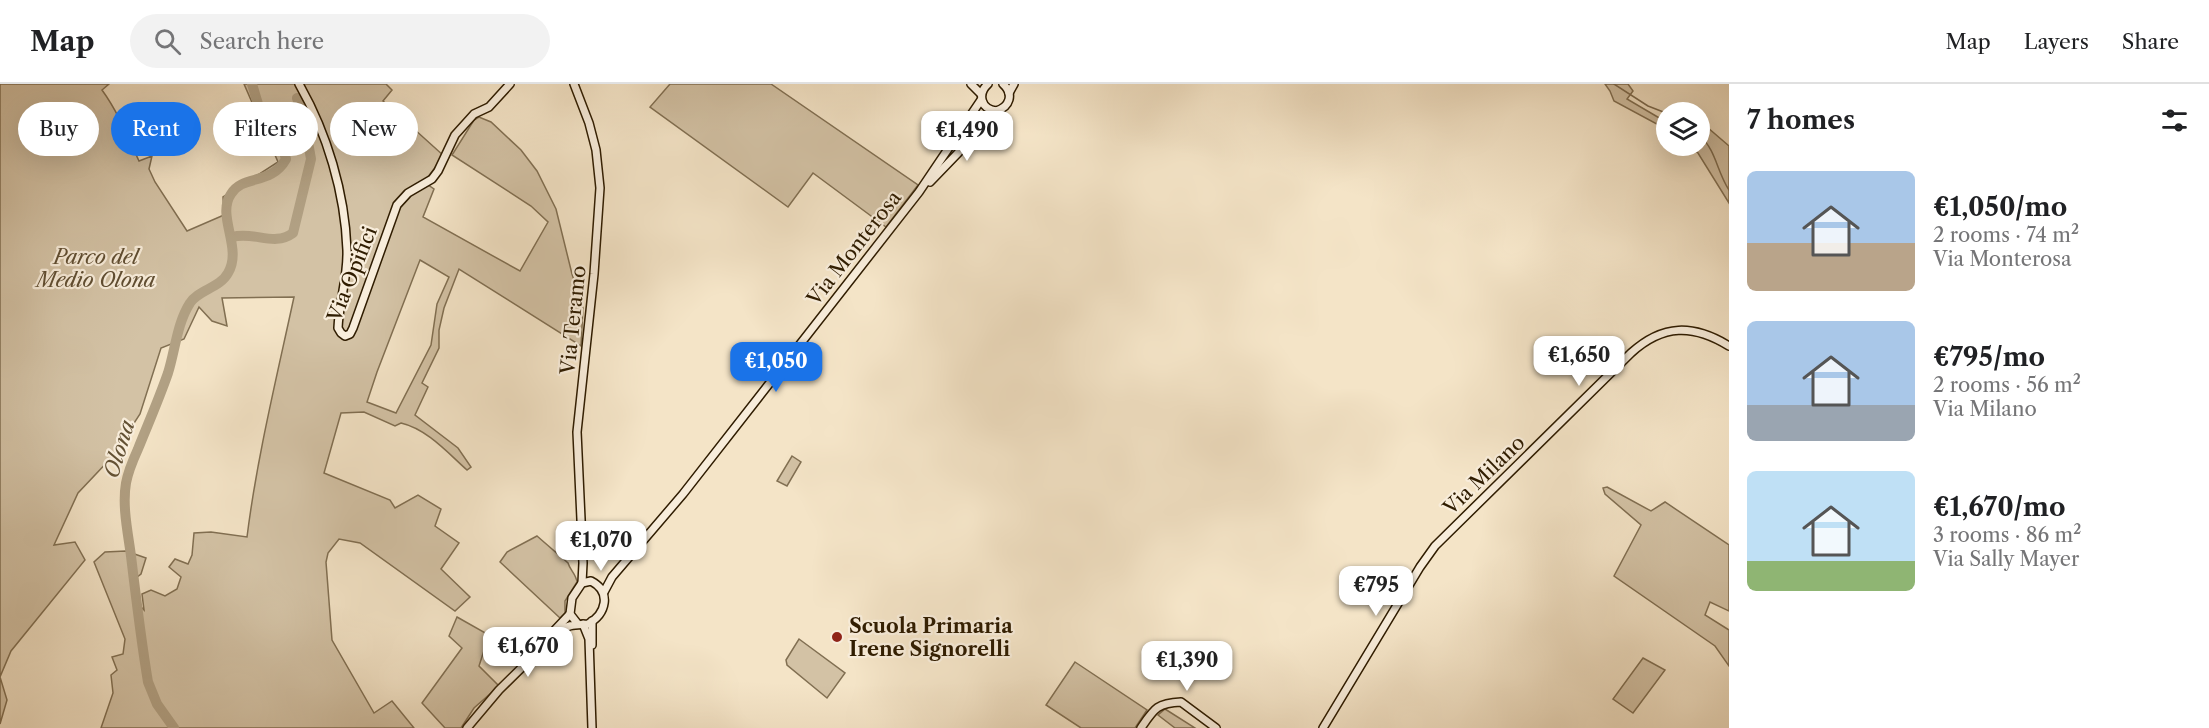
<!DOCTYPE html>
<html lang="en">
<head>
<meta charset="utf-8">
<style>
  :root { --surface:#fff; --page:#f2f2f2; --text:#202124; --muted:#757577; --line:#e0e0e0; --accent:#1a73e8 }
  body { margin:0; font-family:"Libre Caslon Text",serif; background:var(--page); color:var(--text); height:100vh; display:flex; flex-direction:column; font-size:22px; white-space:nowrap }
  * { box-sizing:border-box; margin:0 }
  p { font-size:20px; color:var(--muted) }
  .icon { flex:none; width:33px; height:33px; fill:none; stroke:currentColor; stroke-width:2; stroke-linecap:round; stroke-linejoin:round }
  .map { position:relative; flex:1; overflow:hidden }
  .sheet { display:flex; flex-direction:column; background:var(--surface); width:480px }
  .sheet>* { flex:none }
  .banner { position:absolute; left:18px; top:18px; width:570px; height:54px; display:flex; gap:12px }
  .fabs { position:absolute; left:1656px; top:18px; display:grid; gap:12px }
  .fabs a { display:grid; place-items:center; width:54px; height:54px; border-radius:50%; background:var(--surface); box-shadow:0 6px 24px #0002; font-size:30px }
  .price { position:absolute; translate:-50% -51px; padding:0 14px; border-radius:12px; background:#fff; color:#222; font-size:20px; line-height:39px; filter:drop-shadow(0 2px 3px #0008) }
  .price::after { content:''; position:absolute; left:50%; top:36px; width:18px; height:14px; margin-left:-9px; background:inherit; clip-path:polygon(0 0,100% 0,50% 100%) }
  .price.on { background:var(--accent); color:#fff }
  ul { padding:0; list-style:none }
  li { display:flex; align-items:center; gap:18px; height:150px; padding:0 18px }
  li span { display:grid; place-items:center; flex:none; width:168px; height:120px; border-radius:9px; color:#555 }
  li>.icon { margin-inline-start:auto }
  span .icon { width:72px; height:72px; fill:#fffc; stroke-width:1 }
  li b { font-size:26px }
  h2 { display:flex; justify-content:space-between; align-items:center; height:72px; padding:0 18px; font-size:26px }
  .pill { padding:0 21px; border-radius:27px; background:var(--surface); box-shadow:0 6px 24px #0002; font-size:21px; line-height:54px }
  .pill.on { background:var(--accent); color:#fff }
  header { display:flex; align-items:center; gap:36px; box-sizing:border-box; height:84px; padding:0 30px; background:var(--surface); border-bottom:2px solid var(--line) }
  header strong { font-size:28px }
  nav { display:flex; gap:33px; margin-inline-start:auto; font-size:21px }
  .search { width:420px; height:54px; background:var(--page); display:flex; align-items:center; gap:15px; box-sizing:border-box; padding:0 21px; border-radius:33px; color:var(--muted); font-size:22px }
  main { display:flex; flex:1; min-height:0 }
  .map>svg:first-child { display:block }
</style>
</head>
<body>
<header>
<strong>Map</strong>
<div class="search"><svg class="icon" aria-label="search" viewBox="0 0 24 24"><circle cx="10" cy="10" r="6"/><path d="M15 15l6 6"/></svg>Search here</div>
<nav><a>Map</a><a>Layers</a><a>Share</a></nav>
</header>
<main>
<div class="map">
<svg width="1729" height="644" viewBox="0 0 1729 644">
  <rect width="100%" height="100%" fill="#f4e4c7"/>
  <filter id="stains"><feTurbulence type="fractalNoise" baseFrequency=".00333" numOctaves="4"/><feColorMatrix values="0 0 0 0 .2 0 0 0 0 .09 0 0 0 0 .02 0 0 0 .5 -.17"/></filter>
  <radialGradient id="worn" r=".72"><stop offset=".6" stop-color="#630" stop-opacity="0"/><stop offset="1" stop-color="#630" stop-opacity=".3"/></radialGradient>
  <g fill="#d3c2a5" stroke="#816f52" stroke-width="1.5" fill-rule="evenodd">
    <path d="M 0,0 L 109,0 L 102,6 C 118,28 128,53 139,77 L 152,72 L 149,85 L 155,98 L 187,147 L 224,131 L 223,113 L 278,78 L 244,0 L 386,0 L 392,6 L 383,17 L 444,72 L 424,98 L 434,105 L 423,133 L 520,187 L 548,138 L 531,122 L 452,71 L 474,36 L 479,33 L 491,38 L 521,66 L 537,87 L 556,125 L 572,190 L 583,224 L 581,262 L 459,185 L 444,224 L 439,246 L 439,264 L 422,299 L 428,303 L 415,331 L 458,364 L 471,383 L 467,386 C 448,369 427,345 401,339 L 395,342 L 364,328 L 341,329 L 324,389 L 390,416 L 395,424 L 418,411 L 441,425 L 435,442 L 459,459 L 441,485 L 470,513 L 455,527 L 360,459 L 339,455 L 328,469 L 326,478 L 332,556 L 374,629 L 392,617 L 414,644 L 101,644 L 113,609 L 111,591 L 117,586 L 112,573 L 123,570 L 125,555 L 94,478 L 105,468 L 126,467 L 146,474 L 141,490 L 132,497 L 133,515 L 144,526 L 142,510 L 151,506 L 165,512 L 177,505 L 181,493 L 169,483 L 175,475 L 188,480 L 192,471 L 194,449 L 211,448 L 247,453 C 257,373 277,292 294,213 L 222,214 L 227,242 L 212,237 L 199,223 L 184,255 L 161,264 L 140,330 L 112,373 L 78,409 L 54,461 L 75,458 L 85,476 L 11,567 L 0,593 L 7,616 L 0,640 ZM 420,176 L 449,193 L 437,220 L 431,261 L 396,329 L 367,318 L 377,288 Z"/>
    <path d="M 670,0 L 771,0 L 918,101 L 886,143 L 813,89 L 788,123 L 650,23 Z"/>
    <path d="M 1605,0 L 1628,0 L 1633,7 L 1627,15 L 1661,35 L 1666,30 L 1666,45 L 1614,17 L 1610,7 Z"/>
    <path d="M 1700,37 L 1729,62 L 1729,119 L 1698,69 L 1689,62 L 1700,62 Z"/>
    <path d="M 792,372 L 801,378 L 787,402 L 777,397 Z"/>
    <path d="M 1607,403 L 1651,427 L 1665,418 L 1729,461 L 1729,527 L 1710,518 L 1705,531 L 1729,546 L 1729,582 L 1715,562 L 1614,492 L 1641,441 L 1605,410 L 1603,404 Z"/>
    <path d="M 537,452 L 568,479 C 570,486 576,490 577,498 L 565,517 L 565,529 L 560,534 L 500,478 L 507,468 Z"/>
    <path d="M 457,533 L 489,551 L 479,582 L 499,602 L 474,624 L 461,644 L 445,644 L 422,619 L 462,564 L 449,552 Z"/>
    <path d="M 799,555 L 845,589 L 827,614 L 787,581 L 786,576 Z"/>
    <path d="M 1643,574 L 1665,586 L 1633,629 L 1613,615 Z"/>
    <path d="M 1075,578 L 1147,626 L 1135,644 L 1081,644 L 1046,621 Z"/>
    <path d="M 1165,625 L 1195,644 L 1175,644 L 1158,631 Z"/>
  </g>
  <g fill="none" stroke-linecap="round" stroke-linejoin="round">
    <g stroke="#7d6b4f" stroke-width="1.5">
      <path d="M 1614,0 L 1648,22 L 1666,29"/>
      <path d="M 1700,52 C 1716,66 1717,88 1729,106"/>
    </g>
    <g stroke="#b1a083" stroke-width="10">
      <path d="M 232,153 C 255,147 274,163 293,149 L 311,75 L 305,41 L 297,14"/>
      <path d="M 174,644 L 157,620 L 148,598 C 141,556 136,514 131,472 C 128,449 122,422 126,399 C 128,388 133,376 138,365 C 148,340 159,315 168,289 C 175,267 177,239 190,219 C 198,206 220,204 228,189 C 243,164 216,132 231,110 C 243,90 271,102 286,75 L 283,65 L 261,30 L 252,0"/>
    </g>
    <defs>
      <g id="secondary">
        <path d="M 299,0 C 327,49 345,109 347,166 C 348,193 339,218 338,244 L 341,249 L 345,252 L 350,250 L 353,244 L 397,121 L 408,109 L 432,95 L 438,87 L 455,51 L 474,30 L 489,23 L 510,0"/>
        <path d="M 574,0 L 589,39 L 596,66 L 600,104 L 594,190 L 577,348 L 583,479 L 582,499"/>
        <path d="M 971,0 L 981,10"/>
        <path d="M 988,0 C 977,10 981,25 996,27 C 1010,23 1014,10 1003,0"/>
        <path d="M 1009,9 L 1014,0"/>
        <path d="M 930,98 L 958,69 L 985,36 L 996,27"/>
        <path d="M 604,508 L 612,493 L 683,410 L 919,108 L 981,16"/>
        <path d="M 592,537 L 592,561"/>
        <path d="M 583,540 L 589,555 L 592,644"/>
        <path d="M 553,548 L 570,530"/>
        <path d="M 467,644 L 499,606 L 559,547 C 569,540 576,541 588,540 C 606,530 612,508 591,497 L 582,499 L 572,514 L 570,530 L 577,539"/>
        <path d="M 1141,644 C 1154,625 1157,619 1181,618 L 1216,644"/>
        <path d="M 1323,644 L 1420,483 L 1435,462 L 1631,269 C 1663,240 1693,240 1729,262"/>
      </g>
    </defs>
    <use href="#secondary" stroke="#2f1c00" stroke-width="10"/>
    <use href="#secondary" stroke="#f8eddb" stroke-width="7"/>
  </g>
  <circle fill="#8f2418" stroke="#f8eddb" stroke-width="2" cx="837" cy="553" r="6"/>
  <g text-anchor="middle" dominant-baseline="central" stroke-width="4.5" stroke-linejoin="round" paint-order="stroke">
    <g font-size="20" fill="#2f1c00" stroke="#f8eddb">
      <text transform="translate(854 164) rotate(-52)">Via Monterosa</text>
      <text transform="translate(352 190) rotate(-68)">Via Opifici</text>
      <text transform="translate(573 236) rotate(-84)">Via Teramo</text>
      <text transform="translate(1484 391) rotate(-44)">Via Milano</text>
    </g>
    <g font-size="20" font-style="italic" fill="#604e32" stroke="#f8eddb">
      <text x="96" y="173">Parco del<tspan x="96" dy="23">Medio Olona</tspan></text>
    </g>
    <g font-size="20" font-weight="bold" fill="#2f1c00" stroke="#f8eddb" text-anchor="start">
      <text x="849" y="542">Scuola Primaria<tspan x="849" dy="23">Irene Signorelli</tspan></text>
    </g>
    <g font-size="21" font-style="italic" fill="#635134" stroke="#f8eddb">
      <text transform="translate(119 365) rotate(-73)">Olona</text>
    </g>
  </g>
  <rect width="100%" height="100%" filter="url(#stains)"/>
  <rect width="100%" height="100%" fill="url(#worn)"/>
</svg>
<div class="fabs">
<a><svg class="icon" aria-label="layers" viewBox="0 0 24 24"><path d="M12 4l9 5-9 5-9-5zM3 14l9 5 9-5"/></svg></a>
</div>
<b class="price" style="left:967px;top:78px">€1,490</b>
<b class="price" style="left:1579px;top:303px">€1,650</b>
<b class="price on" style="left:776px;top:309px">€1,050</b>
<b class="price" style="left:601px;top:488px">€1,070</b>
<b class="price" style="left:1376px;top:533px">€795</b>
<b class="price" style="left:528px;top:594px">€1,670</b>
<b class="price" style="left:1187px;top:608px">€1,390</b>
<div class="banner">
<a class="pill">Buy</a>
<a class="pill on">Rent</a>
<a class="pill">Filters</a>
<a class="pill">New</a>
</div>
</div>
<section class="sheet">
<h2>7 homes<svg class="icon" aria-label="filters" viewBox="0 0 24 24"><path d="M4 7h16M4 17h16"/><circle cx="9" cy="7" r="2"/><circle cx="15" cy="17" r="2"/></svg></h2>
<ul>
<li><span style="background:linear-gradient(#a9c7e8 60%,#b9a48a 0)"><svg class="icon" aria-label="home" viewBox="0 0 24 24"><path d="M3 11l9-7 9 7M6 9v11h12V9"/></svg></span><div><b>€1,050/mo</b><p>2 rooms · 74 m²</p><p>Via Monterosa</p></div></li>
<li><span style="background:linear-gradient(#a9c7e8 70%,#9aa5b1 0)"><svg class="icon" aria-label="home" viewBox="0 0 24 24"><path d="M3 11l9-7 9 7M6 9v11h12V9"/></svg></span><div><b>€795/mo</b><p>2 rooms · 56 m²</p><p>Via Milano</p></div></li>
<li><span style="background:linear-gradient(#bfe0f5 75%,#8fb573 0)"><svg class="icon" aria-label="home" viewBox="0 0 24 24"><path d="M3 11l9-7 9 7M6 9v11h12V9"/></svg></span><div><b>€1,670/mo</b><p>3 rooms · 86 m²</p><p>Via Sally Mayer</p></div></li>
</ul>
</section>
</main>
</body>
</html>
